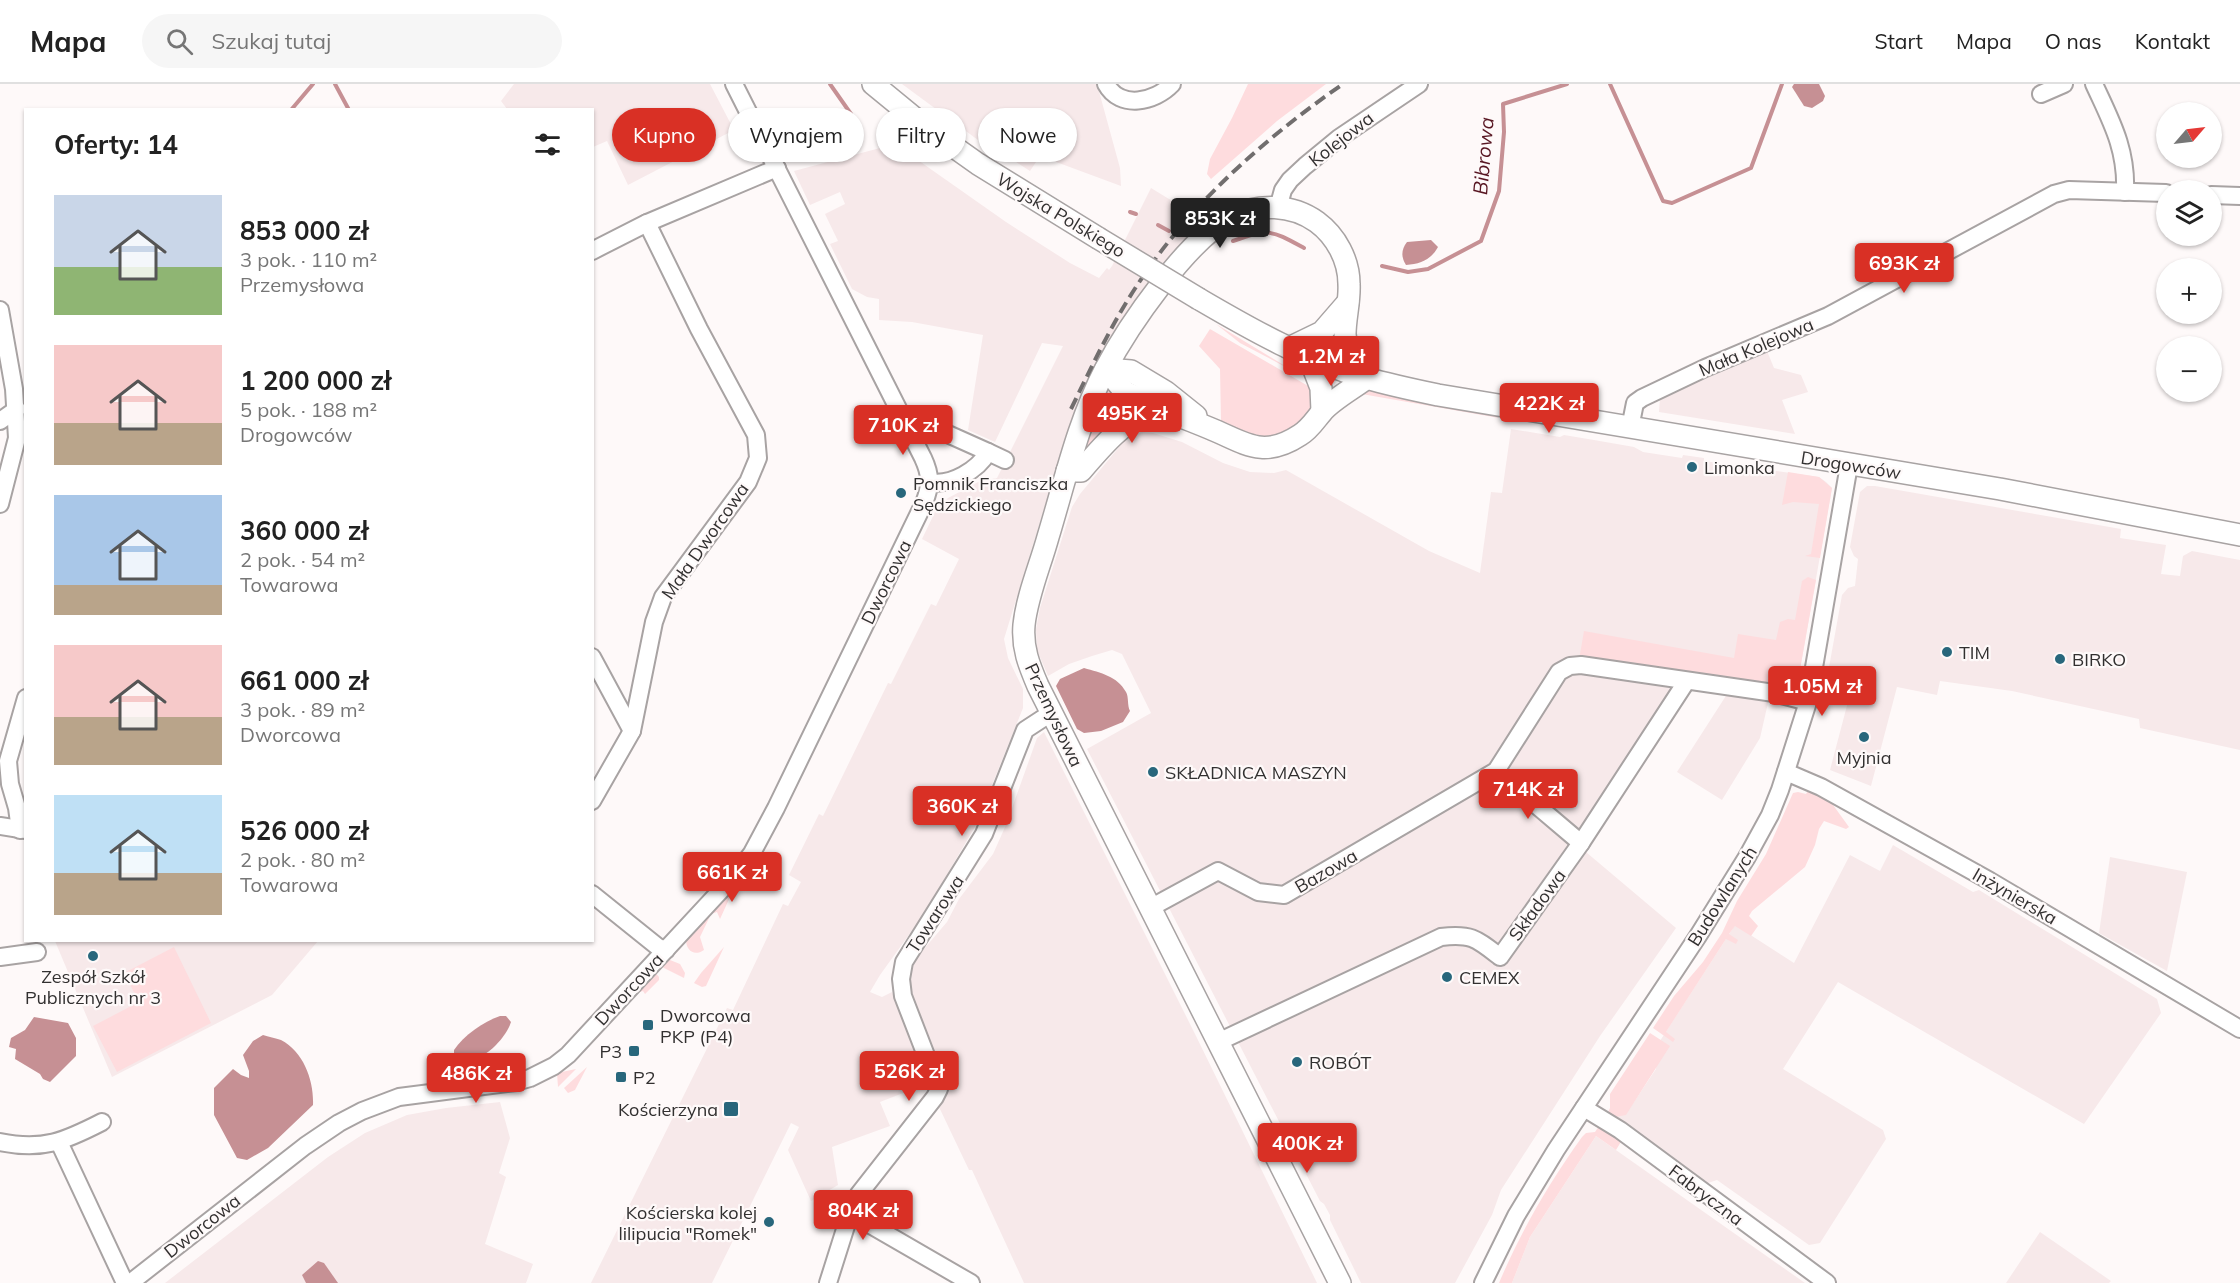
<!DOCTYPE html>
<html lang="pl">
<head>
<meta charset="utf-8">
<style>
  :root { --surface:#fff; --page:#f6f6f6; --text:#222; --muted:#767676; --line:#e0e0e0; --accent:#d93025 }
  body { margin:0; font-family:Mulish,sans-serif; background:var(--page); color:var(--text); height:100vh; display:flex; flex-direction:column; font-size:22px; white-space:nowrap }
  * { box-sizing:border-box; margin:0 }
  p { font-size:20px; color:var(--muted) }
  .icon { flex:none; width:33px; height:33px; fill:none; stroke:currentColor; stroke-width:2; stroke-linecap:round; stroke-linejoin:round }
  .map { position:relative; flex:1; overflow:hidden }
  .side { position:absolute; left:24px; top:24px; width:570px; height:834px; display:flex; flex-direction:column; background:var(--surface); border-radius:0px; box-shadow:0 2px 4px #0004 }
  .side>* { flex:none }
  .guide { position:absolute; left:612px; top:24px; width:570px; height:54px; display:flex; gap:12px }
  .needle { width:39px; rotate:62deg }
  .buttons { position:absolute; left:2156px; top:18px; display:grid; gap:12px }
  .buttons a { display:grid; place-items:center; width:66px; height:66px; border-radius:50%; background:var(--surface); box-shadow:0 2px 4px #0004; font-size:30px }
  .price { position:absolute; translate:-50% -51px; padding:0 14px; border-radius:6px; background:var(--accent); color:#fff; font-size:20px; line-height:39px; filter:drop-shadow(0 2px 3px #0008) }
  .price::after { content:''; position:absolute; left:50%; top:36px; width:18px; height:14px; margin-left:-9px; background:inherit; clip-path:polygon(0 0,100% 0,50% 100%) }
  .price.active { background:#222; color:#fff }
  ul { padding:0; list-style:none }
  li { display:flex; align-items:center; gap:18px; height:150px; padding:0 30px }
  li span { display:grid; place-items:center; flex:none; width:168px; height:120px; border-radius:0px; color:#555 }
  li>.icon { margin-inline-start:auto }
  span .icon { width:72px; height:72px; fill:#fffc; stroke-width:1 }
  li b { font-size:26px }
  h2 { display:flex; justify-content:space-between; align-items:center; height:72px; padding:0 30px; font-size:26px }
  .chip { padding:0 21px; border-radius:27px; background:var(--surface); box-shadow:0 2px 4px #0004; font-size:21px; line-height:54px }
  .chip.active { background:var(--accent); color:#fff }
  header { display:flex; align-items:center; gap:36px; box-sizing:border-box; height:84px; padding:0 30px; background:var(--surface); border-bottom:2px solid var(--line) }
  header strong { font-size:28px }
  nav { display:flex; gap:33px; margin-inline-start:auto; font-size:21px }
  .search { width:420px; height:54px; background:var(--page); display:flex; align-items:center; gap:15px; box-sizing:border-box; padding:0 21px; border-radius:33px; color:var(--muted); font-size:22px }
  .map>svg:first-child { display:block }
</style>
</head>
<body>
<header>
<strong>Mapa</strong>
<div class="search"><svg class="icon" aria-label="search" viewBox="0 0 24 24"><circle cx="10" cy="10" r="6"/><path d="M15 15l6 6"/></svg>Szukaj tutaj</div>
<nav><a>Start</a><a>Mapa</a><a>O nas</a><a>Kontakt</a></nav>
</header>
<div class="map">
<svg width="2240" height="1199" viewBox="0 0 2240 1199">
  <rect width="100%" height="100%" fill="#fef9f9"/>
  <g fill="#f7e9ea">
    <path d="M 514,0 L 710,0 L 734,46 L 628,101 L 607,57 L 593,63 L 592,26 L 507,25 L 501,17 Z"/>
    <path d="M 902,0 L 1097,0 L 1120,84 L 1121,102 L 1040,72 L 1030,87 L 1005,71 L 997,70 Z"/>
    <path d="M 895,60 L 1006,138 L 1070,179 L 1099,194 L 1107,184 L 1109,186 L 1112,182 L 1151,104 L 1205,137 L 1190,152 L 1078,322 L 1056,386 L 1004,555 L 1008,574 L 1023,605 L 1023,624 L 976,741 L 924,830 L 880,891 L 870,908 L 882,913 L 892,908 L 929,999 L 880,1018 L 890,1042 L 832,1063 L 838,1101 L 811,1117 L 788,1066 L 799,1043 L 791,1039 L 712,1199 L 591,1199 L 727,924 L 733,926 L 783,820 L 788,822 L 801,798 L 789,791 L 819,730 L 823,732 L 888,599 L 891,600 L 931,520 L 936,522 L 959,475 L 922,455 L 936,426 L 948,414 L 980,397 L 997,394 L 1063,262 L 1042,259 L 995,358 L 968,346 L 983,251 L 912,238 L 879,236 L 879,215 L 867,213 L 852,205 L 830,160 L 838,157 L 825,130 L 845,120 L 840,108 L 810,121 L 794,87 Z"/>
    <path d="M 1767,267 L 1774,284 L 1801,291 L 1808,308 L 1782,316 L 1795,350 L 1659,328 L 1660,313 L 1694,296 Z"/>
    <path d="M 1511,345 L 1560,353 L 1564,351 L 1594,356 L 1634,363 L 1643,368 L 1682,374 L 1683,371 L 1704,374 L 1704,377 L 1819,393 L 1826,398 L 1832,404 L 1799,591 L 1796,596 L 1790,598 L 1773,597 L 1760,654 L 1722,716 L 1677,688 L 1731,604 L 1686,598 L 1580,763 L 1676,844 L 1600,952 L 1501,1106 L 1492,1131 L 1455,1199 L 1361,1199 L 1330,1136 L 1330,1131 L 1324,1120 L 1320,1117 L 1087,665 L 1151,629 L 1122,570 L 1112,566 L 1092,572 L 1069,580 L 1048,592 L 1037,566 L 1036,545 L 1040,524 L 1072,423 L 1080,410 L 1125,356 L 1132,351 L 1142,348 L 1153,349 L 1182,358 L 1223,379 L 1250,388 L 1274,389 L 1286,386 L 1429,467 L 1480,489 L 1491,408 L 1502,409 Z"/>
    <path d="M 1867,402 L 1875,402 L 2121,445 L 2120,454 L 2166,461 L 2161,490 L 2180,492 L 2183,472 L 2192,467 L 2240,476 L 2240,666 L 2140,644 L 2139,635 L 2012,607 L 1940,597 L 1937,611 L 1897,603 L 1871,702 L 1830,686 L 1854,595 L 1828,589 L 1842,511 L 1848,504 L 1855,502 L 1858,475 L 1854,472 L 1850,463 L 1860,408 Z"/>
    <path d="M 1044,648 L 1195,950 L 1317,1199 L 1024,1199 L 972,1086 L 969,1086 L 939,1023 L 935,1023 L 944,1010 L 946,996 L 904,894 L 906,886 L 947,838 L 959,815 L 993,770 L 1006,741 L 1037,654 Z"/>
    <path d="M 1893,761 L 1973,808 L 1979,806 L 2157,915 L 2161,929 L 2084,1040 L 1838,898 L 1783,985 L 1883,1046 L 1886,1055 L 1820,1159 L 1809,1161 L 1717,1096 L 1705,1100 L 1615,1033 L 1630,1024 L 1656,985 L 1658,960 L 1735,841 L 1794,879 L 1850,771 L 1880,787 Z"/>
    <path d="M 2110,773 L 2187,788 L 2167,887 L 2099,849 Z"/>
    <path d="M 55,857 L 318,857 L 272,911 L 112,993 Z"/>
    <path d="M 500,1018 L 510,1054 L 499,1089 L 506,1093 L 485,1160 L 533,1180 L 526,1199 L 165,1199 L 328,1073 L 365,1049 L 407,1031 L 446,1024 Z"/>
    <path d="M 1596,1052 L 1805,1199 L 1512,1199 L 1530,1153 Z"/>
    <path d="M 2040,1148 L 2111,1197 L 2109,1199 L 2006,1199 Z"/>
  </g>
  <g fill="#fedcde">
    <path d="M 1248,0 L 1326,0 L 1277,37 L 1211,95 L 1207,90 L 1210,75 L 1232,34 Z"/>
    <path d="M 1216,240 L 1295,288 L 1240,259 Z"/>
    <path d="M 1210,245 L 1315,306 C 1314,323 1309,332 1296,342 C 1269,361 1247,355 1221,338 L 1220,285 L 1199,262 Z"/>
    <path d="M 1323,253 L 1342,258 L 1346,280 L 1306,260 Z"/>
    <path d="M 1106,300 L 1148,323 L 1077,375 Z"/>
    <path d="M 1369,305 L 1494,331 L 1499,334 L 1356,309 Z"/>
    <path d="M 1788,388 L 1819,393 L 1832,404 L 1820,474 L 1805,472 L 1811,470 L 1819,420 L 1793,418 L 1782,421 Z"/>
    <path d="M 1808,493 L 1816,496 L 1799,591 L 1792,598 L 1773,597 L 1770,603 L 1579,576 L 1584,547 L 1734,574 L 1738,550 L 1776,556 L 1780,538 L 1788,535 L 1795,536 L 1802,497 Z"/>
    <path d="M 1809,705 L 1828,714 L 1849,743 L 1846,745 L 1824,737 L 1819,745 L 1815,761 L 1805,783 L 1752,827 L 1749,832 L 1758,842 L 1751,852 L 1735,842 L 1729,850 L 1738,856 L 1736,860 L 1726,855 L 1666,948 L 1675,955 L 1673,958 L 1653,944 L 1674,912 L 1703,878 L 1722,849 L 1737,817 L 1766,770 L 1793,709 L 1798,708 L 1806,710 Z"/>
    <path d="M 735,802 L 720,835 L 717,828 L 711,830 L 700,853 L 704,866 C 694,873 686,866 686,856 Z"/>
    <path d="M 174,863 L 211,939 L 117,988 L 93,942 L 139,918 L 124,889 Z"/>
    <path d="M 724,863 L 706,902 L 702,903 L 694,899 L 701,889 Z"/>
    <path d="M 670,876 L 680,880 L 685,889 L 684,894 L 660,882 L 664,877 Z"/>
    <path d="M 654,887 L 659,893 L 659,896 L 645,910 L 643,907 L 636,909 Z"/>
    <path d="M 1650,949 L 1670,962 L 1626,1031 L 1615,1033 L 1607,1030 L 1610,1024 L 1610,1010 Z"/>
    <path d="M 587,983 L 575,1006 L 568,1009 L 564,1004 Z"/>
    <path d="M 576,985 L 558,1003 L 557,989 Z"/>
    <path d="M 1599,1042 L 1622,1056 L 1616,1066 L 1596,1052 L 1530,1153 L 1512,1199 L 1499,1199 C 1521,1147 1549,1099 1582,1053 L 1586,1049 L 1595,1048 Z"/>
  </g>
  <g fill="#c69094">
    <path d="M 1794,0 L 1819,0 L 1825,12 L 1823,17 L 1812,24 L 1804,22 L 1792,3 Z"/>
    <path d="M 1431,156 L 1438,163 C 1431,176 1420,180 1406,181 C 1401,173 1401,166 1407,158 Z"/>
    <path d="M 1084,584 C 1101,589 1117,592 1126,608 C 1129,613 1127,621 1130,627 L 1123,638 L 1101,647 L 1084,649 L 1077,645 L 1056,602 L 1060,595 Z"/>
    <path d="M 500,932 L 506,932 L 511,938 C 505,957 475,987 454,973 L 454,966 C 464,951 483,938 500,932 Z"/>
    <path d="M 34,933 L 68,939 L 76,954 L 76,972 L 50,998 L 43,995 L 40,990 L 15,975 L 16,965 L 9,963 L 11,954 L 25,946 Z"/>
    <path d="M 263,951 C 268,953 276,954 281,956 C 304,968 314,997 313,1021 L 268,1064 L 247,1076 L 237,1074 L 214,1031 L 214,1004 L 233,985 L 241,991 L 249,994 L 249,987 L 243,971 L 253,957 Z"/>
    <path d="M 318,1177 L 324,1179 L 338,1199 L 306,1199 L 302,1191 Z"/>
  </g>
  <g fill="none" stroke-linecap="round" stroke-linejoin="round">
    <g stroke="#c69094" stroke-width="4">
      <path d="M 335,0 L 349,26"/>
      <path d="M 830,0 L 851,30"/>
      <path d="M 1610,0 L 1663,117 L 1672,119 L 1751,84 L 1782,0"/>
      <path d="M 291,26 L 313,0"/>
      <path d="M 1130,128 L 1136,130"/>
      <path d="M 1158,141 L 1169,147"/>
      <path d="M 1233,157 C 1269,144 1271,146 1304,164"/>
      <path d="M 1382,182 L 1408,188 L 1428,185 L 1481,157 L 1499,107 L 1504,48 L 1503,20 L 1567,0"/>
    </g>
    <defs>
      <g id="minor">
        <path d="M 1106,0 C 1120,26 1155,18 1172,0"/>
        <path d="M 2094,0 C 2111,37 2127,65 2125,108"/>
        <path d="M 2041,10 L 2064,0"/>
        <path d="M 2211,111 L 2240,112"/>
        <path d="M 1278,124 L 1283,106 L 1290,96 L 1305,82 L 1339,54 L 1419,0"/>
        <path d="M 592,167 L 647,139 L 777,84"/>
        <path d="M 0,226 L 14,305 L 17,354 L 0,420"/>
        <path d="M 0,337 L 17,325"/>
        <path d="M 904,337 L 912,334 L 988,368 C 978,386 951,402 930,398"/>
        <path d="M 1630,344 L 1635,319 L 1642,314 L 1705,284 L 1828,232 L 2054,110 L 2069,106 L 2166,109"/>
        <path d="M 988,368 L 1005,376"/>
        <path d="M 592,573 L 632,647"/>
        <path d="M 1496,687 L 1581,759"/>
        <path d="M 1786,688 L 1821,703 L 1990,797 L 2240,945"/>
        <path d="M 592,717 L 632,647 L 654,538 L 663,513 L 748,398 L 758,374 L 756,351 L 699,245 L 647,139"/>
        <path d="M 0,742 L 26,746"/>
        <path d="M 20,746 L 17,724 L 10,700 L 8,677 L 26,614"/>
        <path d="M 592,810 L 658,863 L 666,866"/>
        <path d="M 1150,824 L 1218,787 L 1258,808 L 1284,811 L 1496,687 L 1559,588 L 1570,582 L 1581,581 L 1774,609 L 1808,618"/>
        <path d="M 0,873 L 37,868"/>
        <path d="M 1218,958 L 1441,853 C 1471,849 1477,855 1500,873 L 1581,759 L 1686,598"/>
        <path d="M 1584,1024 L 1620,1046 L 1827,1199"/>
        <path d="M 0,1058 C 43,1067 65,1057 102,1038"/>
        <path d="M 59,1058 L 125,1199"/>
        <path d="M 850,1129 L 971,1199"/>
        <path d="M 130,1199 L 305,1062 L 339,1039 L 362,1027 L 399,1013 L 516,998 L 530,994 L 554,982 L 568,971 L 736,790 L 752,769 L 776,724 L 924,419 C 931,402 931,391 923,374 L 734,0"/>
        <path d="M 828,1199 L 853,1120 L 859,1110 L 935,1013 L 939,1005 L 903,912 L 901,895 L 904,878 L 984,750 L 1025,646 L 1051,629"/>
        <path d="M 1483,1199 L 1516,1132 L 1556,1066 L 1698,852 L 1747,773 L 1770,731 L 1780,706 L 1808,618 L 1849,381"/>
      </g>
      <g id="major">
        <path d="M 873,0 L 923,41 L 978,80 L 1098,154"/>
        <path d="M 1199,215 C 1252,246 1307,277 1366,294 C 1390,301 1414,306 1438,311 L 2000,405 L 2240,451"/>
        <path d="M 1289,264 L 1322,248 L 1348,218"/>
        <path d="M 1309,273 L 1321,304 L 1322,327"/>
        <path d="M 1106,285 L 1131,287 L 1166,308 L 1196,332"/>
        <path d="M 1106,285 L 1125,308 L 1153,322"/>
        <path d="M 1067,387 L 1081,387 C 1104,360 1122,340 1153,322 C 1171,329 1190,336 1209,344 C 1244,358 1262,376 1300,351 C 1310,345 1315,336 1322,328 C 1332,316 1354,304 1367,294"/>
        <path d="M 1340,1199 L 1038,602 C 1029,581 1022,564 1024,541 C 1027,512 1040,482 1048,453 C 1065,397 1078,338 1105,286 C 1128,242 1187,156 1231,133 C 1258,119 1292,120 1317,138 C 1336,152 1349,176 1349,200 C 1350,217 1345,234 1345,250 C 1346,267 1358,281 1367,294"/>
      </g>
    </defs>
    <use href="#minor" stroke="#a8a3a3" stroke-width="20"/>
    <use href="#major" stroke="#a8a3a3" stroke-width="24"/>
    <use href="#minor" stroke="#fff" stroke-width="16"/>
    <use href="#major" stroke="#fff" stroke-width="21"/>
    <path stroke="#716e6e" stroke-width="4" stroke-dasharray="12 6" stroke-linecap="butt" d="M 1071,325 C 1092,282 1112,239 1138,200 C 1190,120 1265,54 1343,0"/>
    <defs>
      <path id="major-bridge" d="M 1098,154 L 1199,215"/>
    </defs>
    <use href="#major-bridge" stroke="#a8a3a3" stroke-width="24" stroke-linecap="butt"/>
    <use href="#major-bridge" stroke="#fff" stroke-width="21"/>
  </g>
  <g fill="#28677c" stroke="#fef9f9" stroke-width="2">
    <circle cx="1692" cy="383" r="6"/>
    <circle cx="901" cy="409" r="6"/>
    <circle cx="1947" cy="568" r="6"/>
    <circle cx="2060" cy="575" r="6"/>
    <circle cx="1864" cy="653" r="6"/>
    <circle cx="1153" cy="688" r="6"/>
    <circle cx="93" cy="872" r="6"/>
    <circle cx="1447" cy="893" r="6"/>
    <rect x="642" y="935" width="12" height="12" rx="3"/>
    <rect x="628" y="961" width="12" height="12" rx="3"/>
    <circle cx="1297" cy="978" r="6"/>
    <rect x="615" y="987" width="12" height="12" rx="3"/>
    <rect x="723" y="1017" width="16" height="16" rx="3"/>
    <circle cx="769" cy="1138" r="6"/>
  </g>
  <g text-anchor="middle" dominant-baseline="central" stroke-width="4.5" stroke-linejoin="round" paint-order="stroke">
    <g font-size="18" fill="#323030" stroke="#fef9f9">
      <text transform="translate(1341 55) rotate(-38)">Kolejowa</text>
      <text transform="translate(1061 131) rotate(31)">Wojska Polskiego</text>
      <text transform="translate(1756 263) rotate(-23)">Mała Kolejowa</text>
      <text transform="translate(1851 381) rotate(9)">Drogowców</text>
      <text transform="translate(705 457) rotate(-55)">Mała Dworcowa</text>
      <text transform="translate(886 498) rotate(-64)">Dworcowa</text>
      <text transform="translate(1054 631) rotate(65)">Przemysłowa</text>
      <text transform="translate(1326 787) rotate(-30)">Bazowa</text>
      <text transform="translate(1722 812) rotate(-58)">Budowlanych</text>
      <text transform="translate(2015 812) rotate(30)">Inżynierska</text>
      <text transform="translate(1537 821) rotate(-54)">Składowa</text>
      <text transform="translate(935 830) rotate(-57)">Towarowa</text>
      <text transform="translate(629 905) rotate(-47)">Dworcowa</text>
      <text transform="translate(1706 1111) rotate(37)">Fabryczna</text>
      <text transform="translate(202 1142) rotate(-38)">Dworcowa</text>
    </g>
    <g font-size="18" fill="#323030" stroke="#fef9f9" text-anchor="start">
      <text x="1704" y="383">Limonka</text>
      <text x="913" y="399">Pomnik Franciszka<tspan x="913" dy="21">Sędzickiego</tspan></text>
      <text x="1959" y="568">TIM</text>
      <text x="2072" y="575">BIRKO</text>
      <text x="1864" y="673" text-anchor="middle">Myjnia</text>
      <text x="1165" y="688">SKŁADNICA MASZYN</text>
      <text x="93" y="892" text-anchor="middle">Zespół Szkół<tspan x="93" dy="21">Publicznych nr 3</tspan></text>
      <text x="1459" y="893">СEMEX</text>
      <text x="660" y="931">Dworcowa<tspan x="660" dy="21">PKP (P4)</tspan></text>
      <text x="622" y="967" text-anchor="end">P3</text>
      <text x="1309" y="978">ROBÓT</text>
      <text x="633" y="993">P2</text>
      <text x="718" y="1025" text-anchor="end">Kościerzyna</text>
      <text x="757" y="1128" text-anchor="end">Kościerska kolej<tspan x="757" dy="21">lilipucia "Romek"</tspan></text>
    </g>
    <g font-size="20" font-style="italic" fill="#581622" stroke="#fef9f9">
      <text transform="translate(1483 72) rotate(-85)">Bibrowa</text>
    </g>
  </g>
</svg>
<div class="buttons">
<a><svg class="needle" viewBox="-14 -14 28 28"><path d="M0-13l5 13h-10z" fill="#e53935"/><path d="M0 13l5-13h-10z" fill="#767676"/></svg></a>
<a><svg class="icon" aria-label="layers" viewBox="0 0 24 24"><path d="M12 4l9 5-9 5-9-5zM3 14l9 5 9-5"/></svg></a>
<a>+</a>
<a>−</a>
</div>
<b class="price active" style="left:1220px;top:165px">853K zł</b>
<b class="price" style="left:1904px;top:210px">693K zł</b>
<b class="price" style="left:1331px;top:303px">1.2M zł</b>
<b class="price" style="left:1549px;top:350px">422K zł</b>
<b class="price" style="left:1132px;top:360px">495K zł</b>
<b class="price" style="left:903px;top:372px">710K zł</b>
<b class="price" style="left:1822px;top:633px">1.05M zł</b>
<b class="price" style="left:1528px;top:736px">714K zł</b>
<b class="price" style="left:962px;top:753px">360K zł</b>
<b class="price" style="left:732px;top:819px">661K zł</b>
<b class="price" style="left:909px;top:1018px">526K zł</b>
<b class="price" style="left:476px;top:1020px">486K zł</b>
<b class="price" style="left:1307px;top:1090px">400K zł</b>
<b class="price" style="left:863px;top:1157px">804K zł</b>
<div class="guide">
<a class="chip active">Kupno</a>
<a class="chip">Wynajem</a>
<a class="chip">Filtry</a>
<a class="chip">Nowe</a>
</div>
<section class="side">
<h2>Oferty: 14<svg class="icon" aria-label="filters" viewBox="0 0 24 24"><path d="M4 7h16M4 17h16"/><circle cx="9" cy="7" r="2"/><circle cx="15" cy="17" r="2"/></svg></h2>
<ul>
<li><span style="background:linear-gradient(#c9d6e8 60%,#8fb573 0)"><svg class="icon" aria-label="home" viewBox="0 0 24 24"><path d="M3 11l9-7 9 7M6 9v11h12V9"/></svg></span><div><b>853 000 zł</b><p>3 pok. · 110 m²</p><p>Przemysłowa</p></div></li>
<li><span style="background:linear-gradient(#f6c9c9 65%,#b9a48a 0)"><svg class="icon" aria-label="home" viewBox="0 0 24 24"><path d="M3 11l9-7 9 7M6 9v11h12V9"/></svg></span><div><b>1 200 000 zł</b><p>5 pok. · 188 m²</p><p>Drogowców</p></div></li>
<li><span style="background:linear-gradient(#a9c7e8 75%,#b9a48a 0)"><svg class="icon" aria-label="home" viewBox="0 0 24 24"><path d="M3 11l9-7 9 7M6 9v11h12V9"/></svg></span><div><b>360 000 zł</b><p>2 pok. · 54 m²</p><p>Towarowa</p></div></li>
<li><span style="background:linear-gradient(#f6c9c9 60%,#b9a48a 0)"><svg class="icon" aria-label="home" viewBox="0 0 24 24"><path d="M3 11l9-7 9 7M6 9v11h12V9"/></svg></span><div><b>661 000 zł</b><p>3 pok. · 89 m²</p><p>Dworcowa</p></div></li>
<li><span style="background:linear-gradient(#bfe0f5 65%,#b9a48a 0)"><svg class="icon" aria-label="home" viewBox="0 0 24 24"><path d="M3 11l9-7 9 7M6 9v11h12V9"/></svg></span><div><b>526 000 zł</b><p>2 pok. · 80 m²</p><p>Towarowa</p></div></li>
</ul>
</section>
</div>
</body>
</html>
